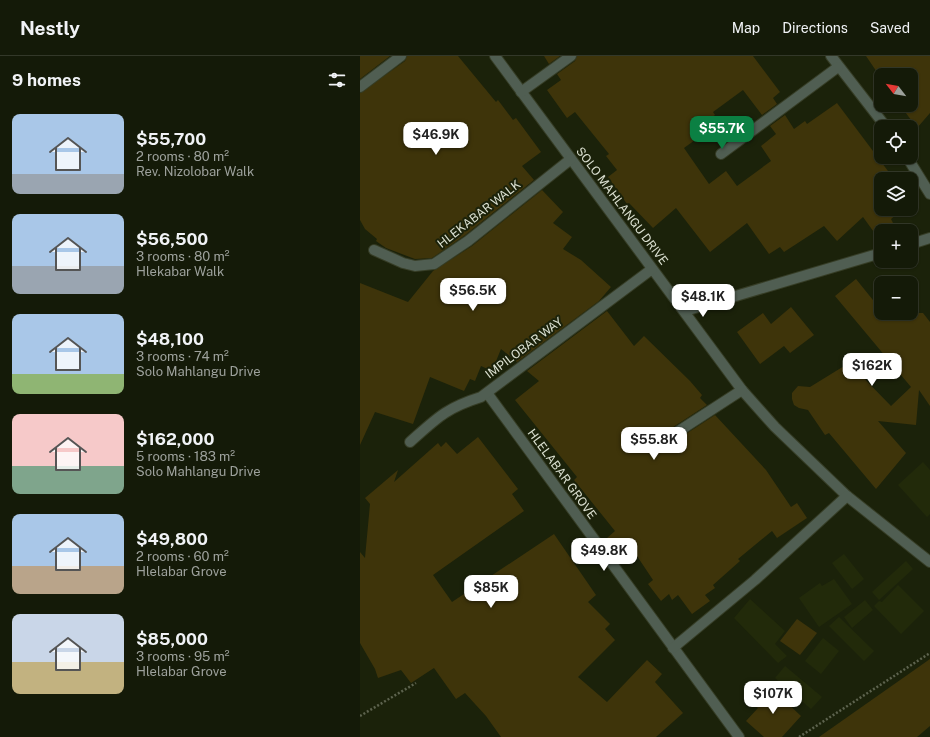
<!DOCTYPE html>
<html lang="en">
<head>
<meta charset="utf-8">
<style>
  :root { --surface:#141a08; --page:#212716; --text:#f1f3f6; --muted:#9da19c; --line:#333829; --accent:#0b8043 }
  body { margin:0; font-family:"Public Sans",sans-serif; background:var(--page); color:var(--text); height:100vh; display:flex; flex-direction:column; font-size:15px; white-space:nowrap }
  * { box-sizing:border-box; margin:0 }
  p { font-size:13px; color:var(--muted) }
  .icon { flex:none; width:22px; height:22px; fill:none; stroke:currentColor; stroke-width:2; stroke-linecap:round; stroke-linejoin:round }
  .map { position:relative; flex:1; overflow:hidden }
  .drawer { display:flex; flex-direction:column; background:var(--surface); width:360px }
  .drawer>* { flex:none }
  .needle { width:26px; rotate:301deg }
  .fabs { position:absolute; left:514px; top:12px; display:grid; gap:8px }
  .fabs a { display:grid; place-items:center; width:44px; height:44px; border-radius:8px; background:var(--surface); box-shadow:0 1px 3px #0004,0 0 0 1px var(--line); font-size:20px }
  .price { position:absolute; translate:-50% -34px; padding:0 9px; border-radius:8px; background:#fff; color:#222; font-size:13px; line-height:26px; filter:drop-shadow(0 1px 2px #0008) }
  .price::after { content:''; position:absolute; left:50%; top:24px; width:12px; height:9px; margin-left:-6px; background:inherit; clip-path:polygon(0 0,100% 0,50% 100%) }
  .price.active { background:var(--accent); color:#fff }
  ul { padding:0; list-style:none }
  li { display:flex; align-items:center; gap:12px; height:100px; padding:0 12px }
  li span { display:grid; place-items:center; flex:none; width:112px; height:80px; border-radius:8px; color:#555 }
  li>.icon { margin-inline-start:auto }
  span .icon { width:48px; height:48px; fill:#fffc; stroke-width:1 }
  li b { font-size:17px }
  h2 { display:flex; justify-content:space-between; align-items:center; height:48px; padding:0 12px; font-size:17px }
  header { display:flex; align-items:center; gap:24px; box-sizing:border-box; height:56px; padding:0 20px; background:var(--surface); border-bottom:1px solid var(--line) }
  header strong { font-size:19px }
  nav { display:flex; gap:22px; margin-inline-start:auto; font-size:14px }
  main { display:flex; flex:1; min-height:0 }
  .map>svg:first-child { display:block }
</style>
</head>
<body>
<header>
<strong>Nestly</strong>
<nav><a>Map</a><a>Directions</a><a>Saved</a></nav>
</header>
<main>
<section class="drawer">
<h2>9 homes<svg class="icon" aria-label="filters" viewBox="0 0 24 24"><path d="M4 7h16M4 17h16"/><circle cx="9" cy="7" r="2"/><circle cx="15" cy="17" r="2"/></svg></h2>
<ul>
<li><span style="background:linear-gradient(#a9c7e8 75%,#9aa5b1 0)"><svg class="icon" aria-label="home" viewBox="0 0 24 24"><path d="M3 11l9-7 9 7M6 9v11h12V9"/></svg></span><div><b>$55,700</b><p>2 rooms · 80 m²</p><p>Rev. Nizolobar Walk</p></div></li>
<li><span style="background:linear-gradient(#a9c7e8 65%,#9aa5b1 0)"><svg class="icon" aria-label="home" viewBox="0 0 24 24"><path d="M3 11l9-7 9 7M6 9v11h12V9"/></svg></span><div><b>$56,500</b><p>3 rooms · 80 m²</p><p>Hlekabar Walk</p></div></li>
<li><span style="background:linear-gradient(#a9c7e8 75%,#8fb573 0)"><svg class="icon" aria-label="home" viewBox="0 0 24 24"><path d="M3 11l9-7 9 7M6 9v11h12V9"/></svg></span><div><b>$48,100</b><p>3 rooms · 74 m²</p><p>Solo Mahlangu Drive</p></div></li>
<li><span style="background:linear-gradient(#f6c9c9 65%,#7fa58c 0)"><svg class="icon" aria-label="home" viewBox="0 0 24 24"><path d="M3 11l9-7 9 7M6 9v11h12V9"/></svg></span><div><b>$162,000</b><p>5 rooms · 183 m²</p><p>Solo Mahlangu Drive</p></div></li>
<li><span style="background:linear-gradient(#a9c7e8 65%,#b9a48a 0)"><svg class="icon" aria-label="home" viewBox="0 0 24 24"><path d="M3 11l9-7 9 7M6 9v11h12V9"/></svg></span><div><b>$49,800</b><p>2 rooms · 60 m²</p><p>Hlelabar Grove</p></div></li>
<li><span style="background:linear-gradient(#c9d6e8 60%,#c2b280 0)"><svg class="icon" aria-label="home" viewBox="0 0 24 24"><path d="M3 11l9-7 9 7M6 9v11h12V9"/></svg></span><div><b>$85,000</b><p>3 rooms · 95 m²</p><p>Hlelabar Grove</p></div></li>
</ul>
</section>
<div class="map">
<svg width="570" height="681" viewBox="0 0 570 681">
  <rect width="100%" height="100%" fill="#1b220a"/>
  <g fill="#222a0a">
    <path d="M 563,406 L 570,414 L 570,458 L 567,461 L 538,429 Z"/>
    <path d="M 484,498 L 504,523 L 492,533 L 472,507 Z"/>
    <path d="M 546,505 L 553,513 L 519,544 L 512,536 Z"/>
    <path d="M 474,523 L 492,548 L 459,571 L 439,542 L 460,527 L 462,530 Z"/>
    <path d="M 538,529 L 564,555 L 541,578 L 514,550 L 519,545 L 522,546 Z"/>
    <path d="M 390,543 L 425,575 L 415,588 L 427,600 L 418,607 L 374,562 Z"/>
    <path d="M 505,544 L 513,554 L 492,572 L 484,561 Z"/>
    <path d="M 479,561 L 514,595 L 504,605 L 469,570 Z"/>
    <path d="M 463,582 L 479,595 L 461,618 L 445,605 Z"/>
    <path d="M 425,610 L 462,641 L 451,653 L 415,622 Z"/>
  </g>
  <g fill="#3e340a">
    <path d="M 0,0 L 30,0 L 0,23 Z"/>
    <path d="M 47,0 L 98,0 L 136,46 L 138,44 L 153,64 L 156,62 L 181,96 L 162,110 L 174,124 L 104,180 L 72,202 L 55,203 L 26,192 L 16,185 L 17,183 L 5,173 L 0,164 L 0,37 L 45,5 Z"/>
    <path d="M 184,0 L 200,0 L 189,8 Z"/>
    <path d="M 217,0 L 393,0 L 420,36 L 413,42 L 417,48 L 402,59 L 383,34 L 353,56 L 355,59 L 345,67 L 350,73 L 324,92 L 349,128 L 366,115 L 377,130 L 411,105 L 401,90 L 416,78 L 410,70 L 425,59 L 434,73 L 445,65 L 447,68 L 477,47 L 534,123 L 521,123 L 521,153 L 543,153 L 531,163 L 533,167 L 516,179 L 503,161 L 477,185 L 464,170 L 424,196 L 420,191 L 409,198 L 387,167 L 350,196 L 316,152 L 293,172 L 269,147 L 267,148 L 248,121 L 257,114 L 246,100 L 249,98 L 215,56 L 207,62 L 187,34 L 201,24 L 197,18 L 215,5 Z"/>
    <path d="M 506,0 L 570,0 L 570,57 L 557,72 L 540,49 L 551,49 L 551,19 L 521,19 L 521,22 Z"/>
    <path d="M 182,134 L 203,156 L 193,167 L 212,181 L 203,193 L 221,204 L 251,231 L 239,245 L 157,306 L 141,293 L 132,315 L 121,310 L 115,325 L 110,323 L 104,335 L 70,321 L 53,368 L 15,356 L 0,389 L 0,227 L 48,246 L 73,215 L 112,190 Z"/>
    <path d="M 496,223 L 521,254 L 521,257 L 563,257 L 570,266 L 570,350 L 559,334 L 556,369 L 518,365 L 546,397 L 516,433 L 469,377 L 465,379 L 448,354 L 439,352 L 434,349 L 432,343 L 432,337 L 438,330 L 450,331 L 489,307 L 531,350 L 551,331 L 475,240 Z"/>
    <path d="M 431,251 L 454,279 L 430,297 L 424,290 L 400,308 L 377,276 L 403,257 L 411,268 Z"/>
    <path d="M 247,255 L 274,290 L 284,280 L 330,325 L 342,339 L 340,342 L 347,349 L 301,379 L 299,384 L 300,388 L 305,390 L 309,389 L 355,359 L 406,414 L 431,451 L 437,447 L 447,462 L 417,482 L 412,475 L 378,503 L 380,505 L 353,529 L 355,532 L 345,539 L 350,545 L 332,558 L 318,539 L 312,544 L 309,538 L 301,545 L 288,528 L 293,524 L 271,491 L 262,500 L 247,482 L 255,475 L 214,424 L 217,421 L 155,344 L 179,325 L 167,315 Z"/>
    <path d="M 118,381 L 158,433 L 152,438 L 164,455 L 73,519 L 92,546 L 194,478 L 236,539 L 228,546 L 250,568 L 245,573 L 255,584 L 218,621 L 247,646 L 287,604 L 302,618 L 295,626 L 323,657 L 296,681 L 141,681 L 126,660 L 105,637 L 96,643 L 74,612 L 51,627 L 41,614 L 18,622 L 15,613 L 0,587 L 0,496 L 5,502 L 10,448 L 5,442 L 38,414 L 34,426 L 78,387 L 81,391 L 86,386 L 97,398 Z"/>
    <path d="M 437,563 L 457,577 L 440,599 L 420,585 Z"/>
    <path d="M 570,603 L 570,670 L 557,681 L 459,681 Z"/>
    <path d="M 409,630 L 441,660 L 422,681 L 404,681 L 386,665 L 398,652 L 392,648 Z"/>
  </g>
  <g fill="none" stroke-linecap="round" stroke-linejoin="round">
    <defs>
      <g id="minor">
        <path d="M 135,0 L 382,334 L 415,371 L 487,440 L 570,506"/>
        <path d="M 471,0 L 526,71"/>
        <path d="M 0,31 L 41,0"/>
        <path d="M 161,36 L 211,0"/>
        <path d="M 361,98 L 478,11"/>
        <path d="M 547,101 L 570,138"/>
        <path d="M 551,188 L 570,182"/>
        <path d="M 14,194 L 43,207 L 55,210 L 74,208 L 108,185 L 211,103"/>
        <path d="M 325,255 L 521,197"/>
        <path d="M 127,337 L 379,681"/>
        <path d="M 305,384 L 382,334"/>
        <path d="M 50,386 C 77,362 86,352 121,341 L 292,213"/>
        <path d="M 313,592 L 395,524 L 487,440"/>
      </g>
    </defs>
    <use href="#minor" stroke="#363d26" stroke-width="12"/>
    <g stroke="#5d634e" stroke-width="2.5" stroke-dasharray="2 2" stroke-linecap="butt">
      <path d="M 0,660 L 56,627"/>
      <path d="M 439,681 L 570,597"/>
    </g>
    <use href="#minor" stroke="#505e52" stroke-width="10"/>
  </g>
  <g text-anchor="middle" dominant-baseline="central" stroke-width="4" stroke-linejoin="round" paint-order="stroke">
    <g font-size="12" fill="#dce1d2" stroke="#1b220a">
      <text transform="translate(262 150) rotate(53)">SOLO MAHLANGU DRIVE</text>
      <text transform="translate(119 158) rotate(-38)">HLEKABAR WALK</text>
      <text transform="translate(164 292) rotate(-37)">IMPILOBAR WAY</text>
      <text transform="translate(202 418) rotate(54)">HLELABAR GROVE</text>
    </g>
  </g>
</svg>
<div class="fabs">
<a><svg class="needle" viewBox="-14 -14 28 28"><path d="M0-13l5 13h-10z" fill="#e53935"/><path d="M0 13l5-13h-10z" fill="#9da19c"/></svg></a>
<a><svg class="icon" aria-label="locate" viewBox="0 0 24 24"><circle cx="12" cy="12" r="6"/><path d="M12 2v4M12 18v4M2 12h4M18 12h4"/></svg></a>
<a><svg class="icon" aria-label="layers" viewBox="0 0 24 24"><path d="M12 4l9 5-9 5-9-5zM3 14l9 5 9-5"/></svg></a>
<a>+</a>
<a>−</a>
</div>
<b class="price active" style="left:362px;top:94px">$55.7K</b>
<b class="price" style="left:76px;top:100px">$46.9K</b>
<b class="price" style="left:113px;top:256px">$56.5K</b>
<b class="price" style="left:343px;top:262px">$48.1K</b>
<b class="price" style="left:512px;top:331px">$162K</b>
<b class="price" style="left:294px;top:405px">$55.8K</b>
<b class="price" style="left:244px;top:516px">$49.8K</b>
<b class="price" style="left:131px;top:553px">$85K</b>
<b class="price" style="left:413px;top:659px">$107K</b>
</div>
</main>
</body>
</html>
